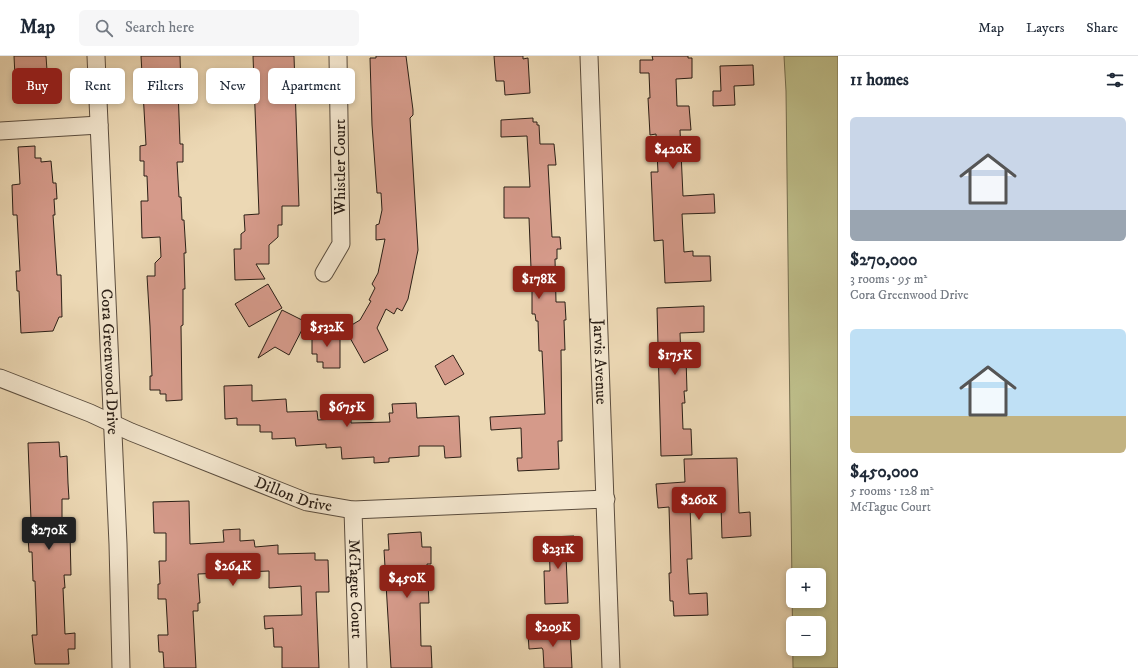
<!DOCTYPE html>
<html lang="en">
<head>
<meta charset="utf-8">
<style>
  :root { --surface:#fff; --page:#f6f6f7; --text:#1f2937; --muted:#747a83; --line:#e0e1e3; --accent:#8f2418 }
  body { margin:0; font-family:"IM FELL DW Pica",serif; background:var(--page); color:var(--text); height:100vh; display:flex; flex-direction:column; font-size:15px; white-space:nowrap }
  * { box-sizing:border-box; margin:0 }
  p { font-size:13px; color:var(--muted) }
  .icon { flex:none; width:22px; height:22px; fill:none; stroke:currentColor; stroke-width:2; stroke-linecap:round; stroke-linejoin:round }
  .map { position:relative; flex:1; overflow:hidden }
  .side { display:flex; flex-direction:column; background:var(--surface); width:300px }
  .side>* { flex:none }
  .hud { position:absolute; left:12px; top:12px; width:380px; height:36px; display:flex; gap:8px }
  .fabs { position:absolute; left:786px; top:512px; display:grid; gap:8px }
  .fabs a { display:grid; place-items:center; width:40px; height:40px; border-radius:6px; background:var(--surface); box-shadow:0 2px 6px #0003; font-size:20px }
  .price { position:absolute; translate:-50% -34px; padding:0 9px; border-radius:4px; background:var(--accent); color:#fff; font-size:13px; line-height:26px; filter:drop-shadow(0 1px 2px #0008) }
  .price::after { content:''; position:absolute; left:50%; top:24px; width:12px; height:9px; margin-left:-6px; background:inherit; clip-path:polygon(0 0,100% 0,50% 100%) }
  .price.selected { background:#222; color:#fff }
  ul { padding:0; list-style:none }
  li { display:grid; align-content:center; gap:8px; height:212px; padding:0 12px }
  li span { display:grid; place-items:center; height:124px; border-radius:6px; color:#555 }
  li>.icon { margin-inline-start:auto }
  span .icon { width:72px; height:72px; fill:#fffc; stroke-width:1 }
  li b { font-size:17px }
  h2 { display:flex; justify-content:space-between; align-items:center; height:48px; padding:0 12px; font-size:17px }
  .tag { padding:0 14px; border-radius:6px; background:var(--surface); box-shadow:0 2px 6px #0003; font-size:14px; line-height:36px }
  .tag.selected { background:var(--accent); color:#fff }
  header { display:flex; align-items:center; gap:24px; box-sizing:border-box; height:56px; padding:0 20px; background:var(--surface); border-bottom:1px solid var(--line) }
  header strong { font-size:19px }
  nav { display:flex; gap:22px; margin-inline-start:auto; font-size:14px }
  .search { width:280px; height:36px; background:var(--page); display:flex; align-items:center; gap:10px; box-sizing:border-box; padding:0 14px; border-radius:6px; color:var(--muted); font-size:15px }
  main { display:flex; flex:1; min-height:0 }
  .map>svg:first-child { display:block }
</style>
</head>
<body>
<header>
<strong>Map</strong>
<div class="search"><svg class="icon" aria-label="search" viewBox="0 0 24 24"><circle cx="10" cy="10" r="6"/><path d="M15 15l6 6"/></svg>Search here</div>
<nav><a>Map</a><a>Layers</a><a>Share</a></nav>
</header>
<main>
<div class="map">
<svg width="838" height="612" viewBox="0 0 838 612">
  <rect width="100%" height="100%" fill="#ecd8b4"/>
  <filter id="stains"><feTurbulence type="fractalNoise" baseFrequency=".005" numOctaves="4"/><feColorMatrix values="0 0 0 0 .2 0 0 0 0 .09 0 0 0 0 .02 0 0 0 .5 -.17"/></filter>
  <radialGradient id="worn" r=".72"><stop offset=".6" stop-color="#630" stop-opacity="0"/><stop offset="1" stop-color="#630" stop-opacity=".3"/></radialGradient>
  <path fill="#bdbd89" stroke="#746e50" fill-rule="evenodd" d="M 784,0 L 838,0 L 838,612 L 793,612 L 786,35 ZM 793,519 L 819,519 L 819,545 L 793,545 ZM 793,567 L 819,567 L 819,593 L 793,593 Z"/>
  <g fill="#d59a8a" stroke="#2b1f16">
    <path d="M 14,0 L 46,0 L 48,29 L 38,30 L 38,35 L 30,35 L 31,42 L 16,42 Z"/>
    <path d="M 141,0 L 180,0 L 181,32 L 178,32 L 180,88 L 183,88 L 183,106 L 177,106 L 179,141 L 181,141 L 182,164 L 184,164 L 186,197 L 184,197 L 185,233 L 183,233 L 183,269 L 181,270 L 182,344 L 166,345 L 166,338 L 160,338 L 160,334 L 150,334 L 150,320 L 152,320 L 150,270 L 147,220 L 155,220 L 155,207 L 161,201 L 160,181 L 142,182 L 141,145 L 148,145 L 147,120 L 144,120 L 144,105 L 140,105 L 140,90 L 146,89 Z"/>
    <path d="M 253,0 L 294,0 L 299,150 L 282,150 L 282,169 L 278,169 L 278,181 L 269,189 L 269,208 L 256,208 L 265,223 L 235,224 L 234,193 L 241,193 L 241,178 L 245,175 L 244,159 L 259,158 Z"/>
    <path d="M 376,0 L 406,0 L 413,54 L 413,59 L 410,62 L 418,194 L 408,243 L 402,255 L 397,252 L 394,258 L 386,253 L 377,272 L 388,294 L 364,307 L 345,273 L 360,264 L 371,245 L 369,244 L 375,232 L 372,228 L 378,217 L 385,183 L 376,184 L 376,169 L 379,168 L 382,154 L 381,137 L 377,137 L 372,69 L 370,2 L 376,2 Z"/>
    <path d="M 494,0 L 523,0 L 523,3 L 528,2 L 530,37 L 505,39 L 504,25 L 496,25 Z"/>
    <path d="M 652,0 L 688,0 L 688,2 L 692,2 L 692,22 L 676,23 L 677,50 L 689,50 L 691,74 L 680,74 L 683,140 L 714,138 L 715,157 L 682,158 L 684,196 L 693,195 L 693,200 L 710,200 L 711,225 L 665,227 L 663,184 L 654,185 L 651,116 L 658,116 L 656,78 L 650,79 L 648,42 L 650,42 L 649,17 L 640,17 L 640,4 L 653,4 Z"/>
    <path d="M 753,9 L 754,29 L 734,30 L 735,49 L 713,50 L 713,35 L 721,35 L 720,10 Z"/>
    <path d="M 533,62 L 533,66 L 537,66 L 537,69 L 539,69 L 540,88 L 554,88 L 556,109 L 548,109 L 552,181 L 560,181 L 561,193 L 557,193 L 557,203 L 555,203 L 556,246 L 565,246 L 566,264 L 564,264 L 565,294 L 561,294 L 562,385 L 558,385 L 559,413 L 518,415 L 517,402 L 522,402 L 521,372 L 491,374 L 490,361 L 545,358 L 542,295 L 539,295 L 538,265 L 536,265 L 535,258 L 532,258 L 532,232 L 523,233 L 522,212 L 531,212 L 529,162 L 504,162 L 504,131 L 530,131 L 527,80 L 501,81 L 501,64 Z"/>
    <path d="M 35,90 L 35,102 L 41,102 L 41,106 L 51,105 L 53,127 L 56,127 L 57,143 L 54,143 L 55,159 L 53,159 L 57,219 L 61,219 L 62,261 L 59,261 L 53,275 L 21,277 L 19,235 L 17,235 L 16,215 L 20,215 L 17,159 L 13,159 L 12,129 L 20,128 L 18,91 Z"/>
    <path d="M 268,228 L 282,252 L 249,271 L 235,248 Z"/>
    <path d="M 704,250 L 704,276 L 680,277 L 681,302 L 686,302 L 687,335 L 684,335 L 685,347 L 682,347 L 683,373 L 691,373 L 692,399 L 661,400 L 657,252 Z"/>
    <path d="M 282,254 L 306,266 L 289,299 L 275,291 L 258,302 Z"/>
    <path d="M 312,275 L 340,275 L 340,312 L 323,312 L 323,306 L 317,306 L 317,298 L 312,298 Z"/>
    <path d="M 453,299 L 464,318 L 445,329 L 435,310 Z"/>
    <path d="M 252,329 L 252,345 L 286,343 L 287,356 L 317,355 L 318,364 L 351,362 L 351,367 L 390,366 L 389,357 L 393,357 L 392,348 L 416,347 L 417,362 L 459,360 L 461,401 L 445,402 L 444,390 L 419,390 L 419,400 L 389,402 L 389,406 L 374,407 L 374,401 L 342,403 L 341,391 L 326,392 L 326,388 L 296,390 L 295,382 L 272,383 L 272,376 L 260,376 L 260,369 L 237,369 L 237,362 L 225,363 L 224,330 Z"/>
    <path d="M 59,386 L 60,401 L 67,400 L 68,427 L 69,443 L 62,443 L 62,478 L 70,478 L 71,519 L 64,519 L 65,532 L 63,532 L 65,578 L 75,577 L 75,593 L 68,593 L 69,608 L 35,608 L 32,579 L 37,579 L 35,525 L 33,525 L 32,496 L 29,496 L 28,481 L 28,464 L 31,464 L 28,387 Z"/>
    <path d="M 737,402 L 739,457 L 750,456 L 751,480 L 722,482 L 721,449 L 690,450 L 692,503 L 687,503 L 689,538 L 707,537 L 708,559 L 674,560 L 673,545 L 670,545 L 669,517 L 671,517 L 669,451 L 658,452 L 656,428 L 685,426 L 684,403 Z"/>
    <path d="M 189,445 L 190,488 L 224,486 L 223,474 L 240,473 L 240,485 L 254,484 L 255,491 L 278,489 L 278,498 L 315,497 L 315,504 L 328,504 L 329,536 L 316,536 L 319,612 L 282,612 L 282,591 L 274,591 L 273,572 L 265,573 L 264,560 L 302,559 L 301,530 L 269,532 L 269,515 L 198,518 L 200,547 L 198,547 L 198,555 L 193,555 L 196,612 L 164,612 L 163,596 L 159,596 L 158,579 L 168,579 L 166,543 L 158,543 L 158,528 L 160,528 L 159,505 L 166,505 L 166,477 L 154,477 L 153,446 Z"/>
    <path d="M 421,476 L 422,491 L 431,491 L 431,508 L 427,508 L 429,547 L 420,547 L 421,590 L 431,590 L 432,612 L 391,612 L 384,494 L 389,494 L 388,478 Z"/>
    <path d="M 574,480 L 575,500 L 566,500 L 568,547 L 545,548 L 544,515 L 550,515 L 549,481 Z"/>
    <path d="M 570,574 L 572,612 L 544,612 L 543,594 L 542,592 L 529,593 L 528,577 Z"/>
  </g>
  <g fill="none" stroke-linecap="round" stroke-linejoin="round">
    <defs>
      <g id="minor">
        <path id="s1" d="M 96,0 L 118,488 L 121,612"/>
        <path id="s2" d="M 589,0 L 611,612"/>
        <path d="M 0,75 L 99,69"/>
        <path d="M 324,217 L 341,188 L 338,0"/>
        <path id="s3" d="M 0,322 L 90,357 L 131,376 L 307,446 L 353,454 L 606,443"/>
        <path id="s4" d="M 353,454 L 358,612"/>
      </g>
    </defs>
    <use href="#minor" stroke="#5b4d3e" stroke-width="19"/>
    <use href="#minor" stroke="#f3e6ce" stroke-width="17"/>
  </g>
  <g text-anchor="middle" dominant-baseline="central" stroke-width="4" stroke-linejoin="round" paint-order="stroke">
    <g font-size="16" fill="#2b1f16" stroke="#f3e6ce">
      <text transform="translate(340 111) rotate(-90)">Whistler Court</text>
      <text stroke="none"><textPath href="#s1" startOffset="306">Cora Greenwood Drive</textPath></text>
      <text stroke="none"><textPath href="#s2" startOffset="306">Jarvis Avenue</textPath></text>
      <text stroke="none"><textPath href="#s3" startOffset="316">Dillon Drive</textPath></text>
      <text stroke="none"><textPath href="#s4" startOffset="79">McTague Court</textPath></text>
    </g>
  </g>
  <rect width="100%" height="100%" filter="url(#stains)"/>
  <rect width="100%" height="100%" fill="url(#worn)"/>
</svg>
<div class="fabs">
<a>+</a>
<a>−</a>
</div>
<b class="price" style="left:673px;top:114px">$420K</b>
<b class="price" style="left:539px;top:244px">$178K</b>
<b class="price" style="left:327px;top:292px">$532K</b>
<b class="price" style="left:675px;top:320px">$175K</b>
<b class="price" style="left:347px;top:372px">$675K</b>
<b class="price" style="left:699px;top:465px">$260K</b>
<b class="price selected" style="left:49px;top:495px">$270K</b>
<b class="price" style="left:558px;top:514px">$231K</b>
<b class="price" style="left:233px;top:531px">$264K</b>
<b class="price" style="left:407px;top:543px">$450K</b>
<b class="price" style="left:553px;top:592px">$209K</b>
<div class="hud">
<a class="tag selected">Buy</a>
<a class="tag">Rent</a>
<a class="tag">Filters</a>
<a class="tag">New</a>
<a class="tag">Apartment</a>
</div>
</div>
<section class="side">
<h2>11 homes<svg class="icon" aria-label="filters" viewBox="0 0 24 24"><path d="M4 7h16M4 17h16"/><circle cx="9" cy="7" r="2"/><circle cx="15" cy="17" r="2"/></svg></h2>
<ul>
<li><span style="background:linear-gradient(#c9d6e8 75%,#9aa5b1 0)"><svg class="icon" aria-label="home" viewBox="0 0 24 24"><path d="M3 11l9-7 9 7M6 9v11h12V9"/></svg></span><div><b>$270,000</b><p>3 rooms · 95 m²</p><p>Cora Greenwood Drive</p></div></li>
<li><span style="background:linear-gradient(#bfe0f5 70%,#c2b280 0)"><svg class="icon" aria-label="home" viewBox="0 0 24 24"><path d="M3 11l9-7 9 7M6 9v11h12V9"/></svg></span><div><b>$450,000</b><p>5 rooms · 128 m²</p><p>McTague Court</p></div></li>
</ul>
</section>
</main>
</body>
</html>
